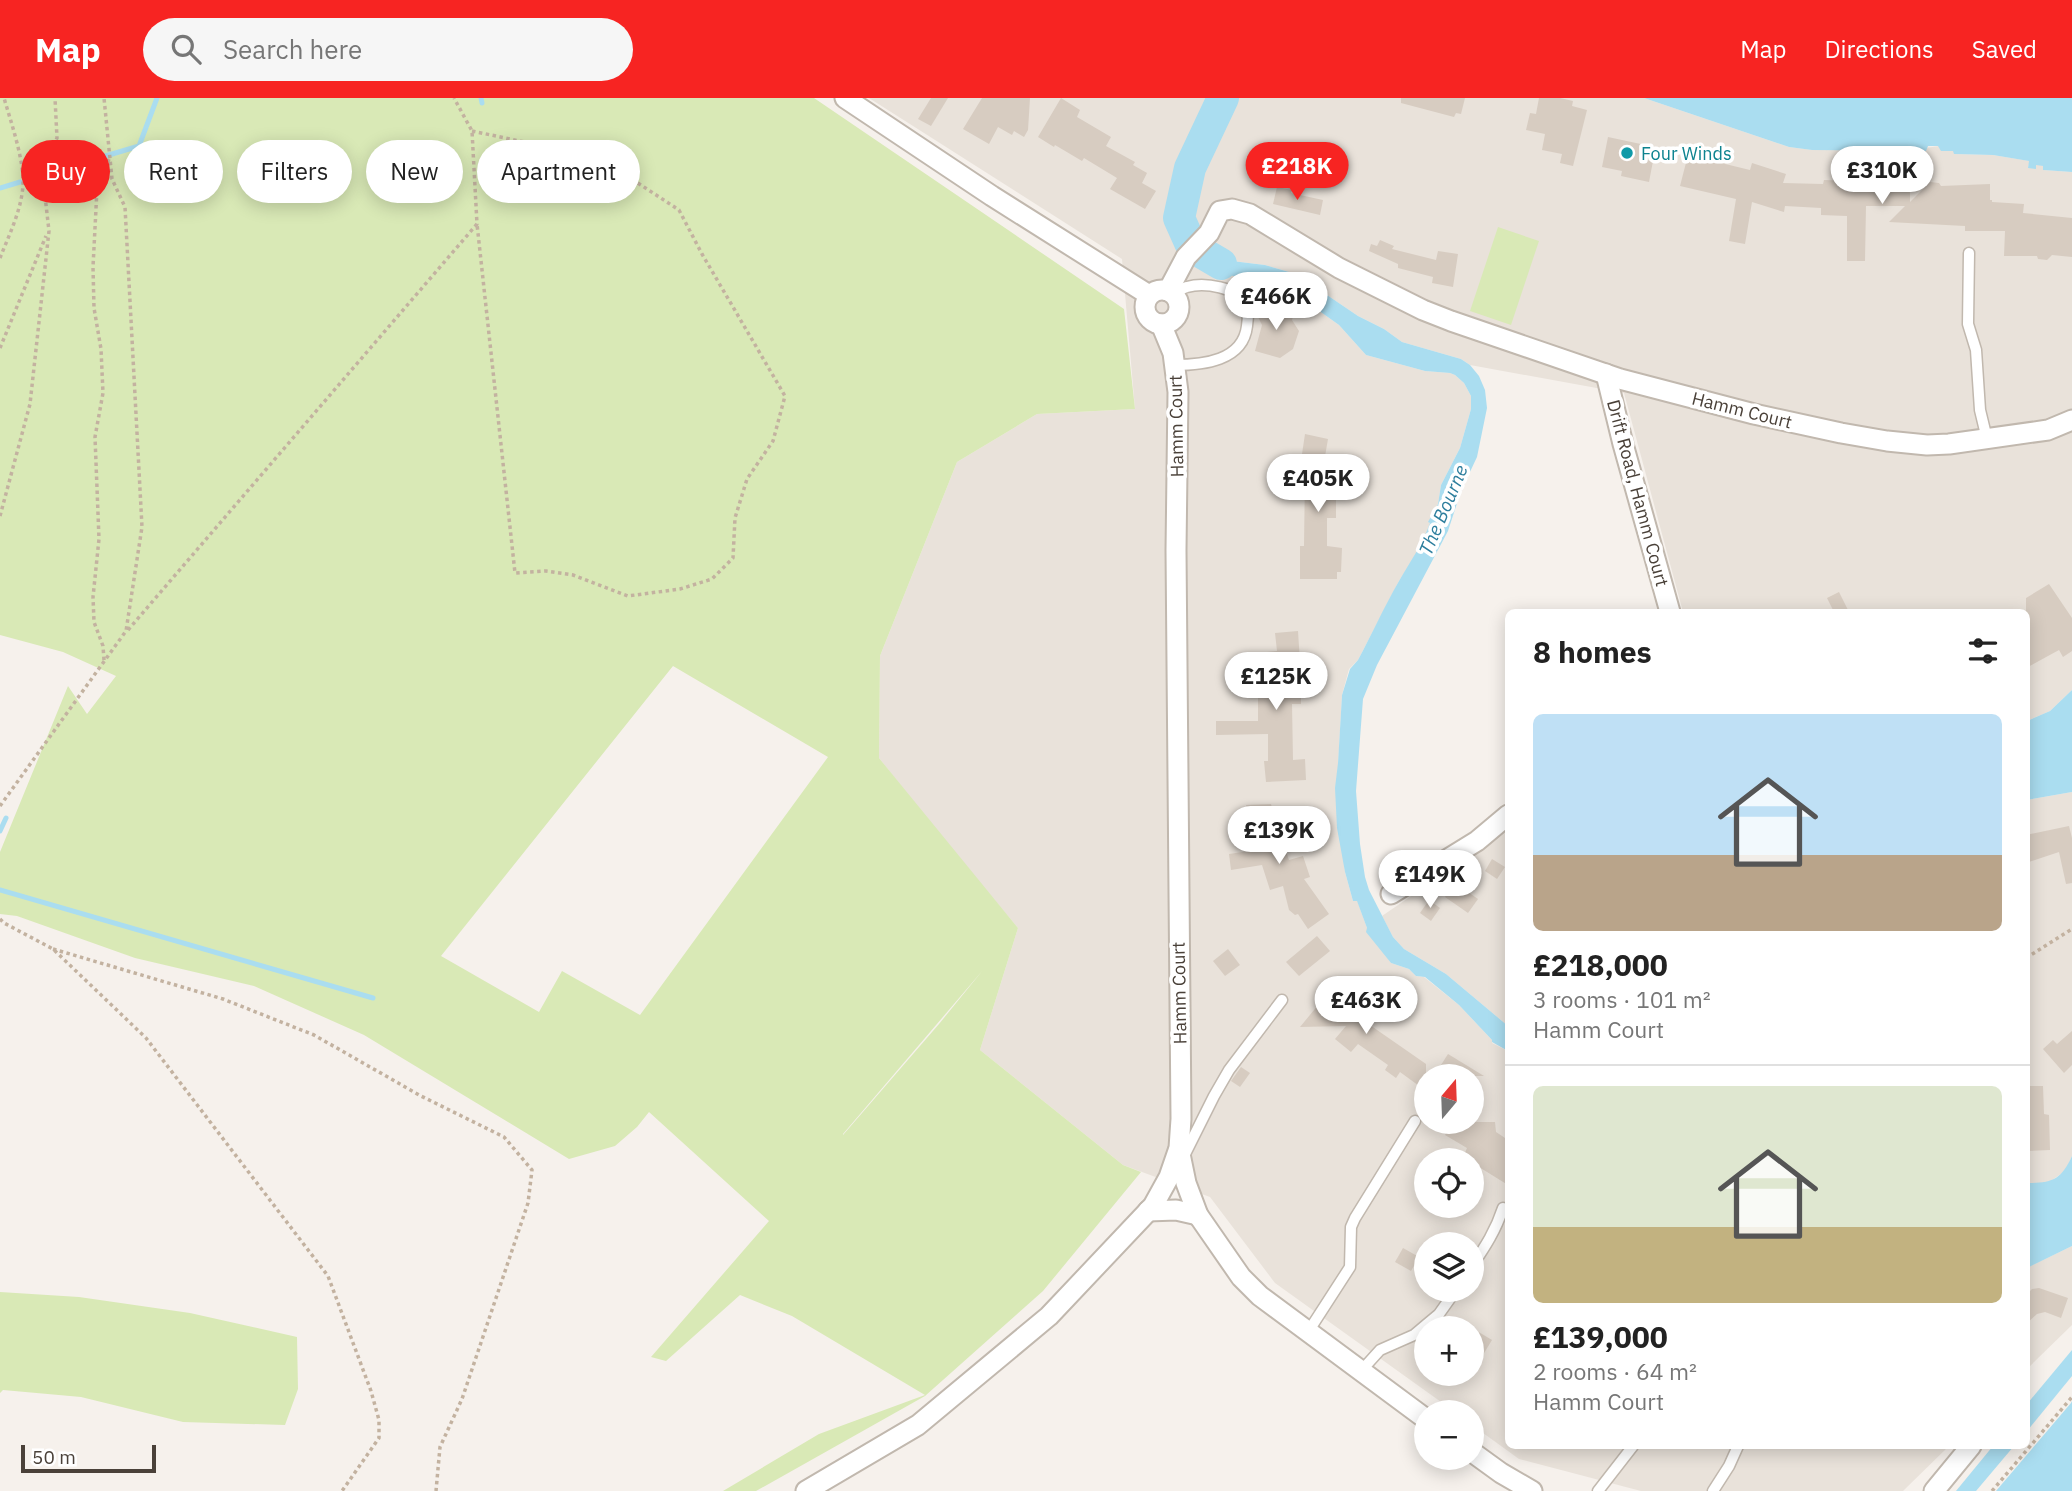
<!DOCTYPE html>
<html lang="en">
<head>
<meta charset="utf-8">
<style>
  :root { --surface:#fff; --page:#f6f6f6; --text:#222; --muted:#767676; --line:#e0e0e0; --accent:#f72422 }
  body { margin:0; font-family:"IBM Plex Sans",sans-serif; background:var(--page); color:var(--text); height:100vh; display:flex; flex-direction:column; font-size:26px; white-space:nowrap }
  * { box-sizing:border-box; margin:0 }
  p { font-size:23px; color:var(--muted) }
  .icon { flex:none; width:38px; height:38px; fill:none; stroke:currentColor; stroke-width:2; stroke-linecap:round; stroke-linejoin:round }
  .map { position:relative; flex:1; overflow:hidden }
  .details { position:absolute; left:1505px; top:511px; width:525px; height:840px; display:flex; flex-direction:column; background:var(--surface); border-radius:10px; box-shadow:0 4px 18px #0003 }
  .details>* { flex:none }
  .banner { position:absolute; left:21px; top:42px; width:665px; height:63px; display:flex; gap:14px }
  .needle { width:46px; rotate:19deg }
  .fabs { position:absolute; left:1414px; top:966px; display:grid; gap:14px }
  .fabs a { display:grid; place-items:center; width:70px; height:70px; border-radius:50%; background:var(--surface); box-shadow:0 4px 18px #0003; font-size:35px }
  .scale { position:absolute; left:21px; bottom:18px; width:135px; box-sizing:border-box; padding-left:7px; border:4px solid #4a4139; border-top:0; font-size:19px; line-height:24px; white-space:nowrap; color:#4a4139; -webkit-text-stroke:5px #fff; paint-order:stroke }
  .price { position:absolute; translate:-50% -60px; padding:0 16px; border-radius:24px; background:#fff; color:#222; font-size:23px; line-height:46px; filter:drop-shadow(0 2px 4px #0008) }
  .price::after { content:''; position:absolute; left:50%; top:42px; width:21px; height:16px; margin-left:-10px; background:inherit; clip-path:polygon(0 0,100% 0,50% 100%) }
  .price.current { background:var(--accent); color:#fff }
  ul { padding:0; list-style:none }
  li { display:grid; align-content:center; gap:14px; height:371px; padding:0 28px }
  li+li { border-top:2px solid var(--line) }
  li span { display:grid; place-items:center; height:217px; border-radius:10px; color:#555 }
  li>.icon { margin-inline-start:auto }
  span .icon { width:126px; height:126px; fill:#fffc; stroke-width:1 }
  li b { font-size:30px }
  h2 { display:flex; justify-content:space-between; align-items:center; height:84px; padding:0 28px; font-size:30px }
  .pill { padding:0 24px; border-radius:32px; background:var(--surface); box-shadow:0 4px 18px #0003; font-size:24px; line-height:63px }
  .pill.current { background:var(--accent); color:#fff }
  header { display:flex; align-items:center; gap:42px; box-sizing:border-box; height:98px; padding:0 35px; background:var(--accent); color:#fff }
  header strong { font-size:33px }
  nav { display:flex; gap:38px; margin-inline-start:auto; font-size:24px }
  .search { width:490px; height:63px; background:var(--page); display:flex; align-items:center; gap:18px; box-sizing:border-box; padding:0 24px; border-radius:38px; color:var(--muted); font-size:26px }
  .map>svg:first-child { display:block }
</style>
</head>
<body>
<header>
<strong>Map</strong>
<div class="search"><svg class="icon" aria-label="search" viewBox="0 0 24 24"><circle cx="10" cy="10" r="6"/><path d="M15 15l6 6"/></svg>Search here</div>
<nav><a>Map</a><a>Directions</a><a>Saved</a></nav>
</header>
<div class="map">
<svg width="2072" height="1393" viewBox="0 0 2072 1393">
  <rect width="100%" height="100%" fill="#f6f1ec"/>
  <g fill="#e9e2da" fill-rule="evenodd">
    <path d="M 869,0 L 1644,0 L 1789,49 L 1813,52 L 1912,52 L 1939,48 L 1954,53 L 1955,56 L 1993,57 L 2030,63 L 2028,69 L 2036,66 L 2043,68 L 2043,72 L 2072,74 L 2072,592 L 2050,613 L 2027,623 L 2026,514 L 1683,514 L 1624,295 L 1470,267 L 1461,261 L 1402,244 L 1384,231 L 1358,218 L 1296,176 L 1265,167 L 1232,163 L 1209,153 L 1233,178 L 1261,181 L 1276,190 L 1294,195 L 1339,227 L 1366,257 L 1425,273 L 1450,275 L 1455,277 L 1464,285 L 1471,298 L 1471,311 L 1460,350 L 1441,387 L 1438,406 L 1429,424 L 1430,425 L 1425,439 L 1418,454 L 1399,483 L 1358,562 L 1349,571 L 1342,597 L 1337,686 L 1345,774 L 1353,803 L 1357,802 L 1367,830 L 1391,865 L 1409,871 L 1416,878 L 1424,879 L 1459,907 L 1492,942 L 1492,945 L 1508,953 L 1508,1348 L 1949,1348 L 1903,1393 L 1641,1393 L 1519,1361 L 1472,1327 L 1472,1314 L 1455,1314 L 1275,1185 L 1210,1099 L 1123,1067 L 980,952 L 1018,830 L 941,738 L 879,660 L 880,558 L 957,364 L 1037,316 L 1135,311 L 1122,161 ZM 1426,978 L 1472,978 L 1472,1024 L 1426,1024 ZM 1426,1062 L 1472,1062 L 1472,1108 L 1426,1108 ZM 1426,1146 L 1472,1146 L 1472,1192 L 1426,1192 ZM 1426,1230 L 1472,1230 L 1472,1276 L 1426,1276 Z"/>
    <path d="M 2072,694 L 2072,1058 L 2065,1073 L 2048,1085 L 2027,1085 L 2027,702 Z"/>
    <path d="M 1508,732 L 1508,928 L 1446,876 L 1404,851 L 1393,839 L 1382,818 Z"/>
    <path d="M 2072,1148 L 2072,1227 L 2027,1271 L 2026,1170 Z"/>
  </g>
  <g fill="#d9e9b6" fill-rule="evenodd">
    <path d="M 0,0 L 814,0 L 1124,211 L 1135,311 L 1037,316 L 957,364 L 880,558 L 879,660 L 1018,830 L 980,952 L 1123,1067 L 1141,1074 L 1043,1193 L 925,1298 L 756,1393 L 723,1393 L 819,1336 L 925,1297 L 792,1218 L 740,1197 L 666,1263 L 651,1259 L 769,1123 L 649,1014 L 637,1029 L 615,1048 L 569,1061 L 364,937 L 254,888 L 135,860 L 17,818 L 0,816 L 0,754 L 68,588 L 87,616 L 116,578 L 63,554 L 0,537 ZM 673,568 L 828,659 L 640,917 L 562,873 L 539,914 L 441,858 ZM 983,872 L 939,926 L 843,1037 L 843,1036 Z"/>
    <path d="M 1498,129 L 1539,143 L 1511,227 L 1470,213 Z"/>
    <path d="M 0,1194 L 79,1199 L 190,1215 L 297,1239 L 298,1291 L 285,1327 L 183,1324 L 81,1299 L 3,1292 L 0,1295 Z"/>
  </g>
  <g fill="#aaddf0">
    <path d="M 1644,0 L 2072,0 L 2072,74 L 2043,72 L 2043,68 L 2036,67 L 2036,71 L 2028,70 L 2029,63 L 1993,57 L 1954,56 L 1953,53 L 1941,53 L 1938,48 L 1928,48 L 1926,53 L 1812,52 L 1789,49 Z"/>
    <path d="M 1201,145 L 1209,153 L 1232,163 L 1265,167 L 1296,176 L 1358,218 L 1384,231 L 1402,244 L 1461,261 L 1470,267 L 1479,278 L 1485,292 L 1487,310 L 1477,359 L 1461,393 L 1448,433 L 1377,567 L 1363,601 L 1356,693 L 1360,746 L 1365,779 L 1369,792 L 1393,839 L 1404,851 L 1446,876 L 1508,928 L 1508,953 L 1492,944 L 1492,942 L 1459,907 L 1425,879 L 1416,878 L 1409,871 L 1391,865 L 1366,834 L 1367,830 L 1357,803 L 1353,803 L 1345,774 L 1337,730 L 1335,690 L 1338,665 L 1342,597 L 1350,571 L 1358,562 C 1372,536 1384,509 1399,483 C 1410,464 1422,447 1430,425 L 1428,424 L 1438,406 L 1441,387 L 1460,350 L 1471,311 L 1471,298 L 1464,285 L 1455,277 L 1450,275 L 1425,273 L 1366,257 L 1339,227 L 1294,195 L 1276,190 L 1261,181 L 1233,178 L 1219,172 L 1199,164 L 1190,154 Z"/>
    <path d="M 2072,592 L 2072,694 L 2027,702 L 2027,623 L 2050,613 Z"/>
    <path d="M 2072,1058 L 2072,1148 L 2027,1170 L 2027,1085 C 2052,1085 2061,1082 2072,1058 Z"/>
    <path d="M 2072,1252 L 2072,1278 L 2027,1333 L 2027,1306 Z"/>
    <path d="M 2072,1303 L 2072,1393 L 1996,1393 L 2071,1305 Z"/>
    <path d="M 1993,1348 L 2014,1348 L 1976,1393 L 1956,1393 Z"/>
  </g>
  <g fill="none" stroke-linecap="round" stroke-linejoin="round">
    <g stroke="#aaddf0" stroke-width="5">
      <path d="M 481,0 L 482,5"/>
      <path d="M 25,82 L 139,48 L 157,0"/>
      <path d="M 0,90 L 20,84"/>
      <path d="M 0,733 L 6,720"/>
      <path d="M 0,792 L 373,900"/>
    </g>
    <path stroke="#aaddf0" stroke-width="32" d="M 1221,166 L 1192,149 L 1179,120 L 1190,70 L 1223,0"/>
  </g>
  <g fill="#d7ccc1">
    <path d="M 931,0 L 948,0 L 931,28 L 918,21 Z"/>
    <path d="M 982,0 L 1030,0 L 1028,32 L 1024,39 L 1014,33 L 1012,37 L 998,29 L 989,46 L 963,31 Z"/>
    <path d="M 1061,0 L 1080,12 L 1077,19 L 1111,39 L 1106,48 L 1135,64 L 1133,67 L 1147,75 L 1142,85 L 1156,93 L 1145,111 L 1110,91 L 1117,80 L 1084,60 L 1082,63 L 1055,47 L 1054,49 L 1038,39 Z"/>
    <path d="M 1401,0 L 1465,0 L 1461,16 L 1456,15 L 1454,19 L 1401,5 Z"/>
    <path d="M 1539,0 L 1560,0 L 1573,3 L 1572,8 L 1587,12 L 1573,68 L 1560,65 L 1562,56 L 1542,52 L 1545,36 L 1526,32 L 1530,15 L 1536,16 Z"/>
    <path d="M 1608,39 L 1650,48 L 1647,62 L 1653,63 L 1649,84 L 1621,78 L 1622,73 L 1602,69 Z"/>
    <path d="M 1688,57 L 1750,72 L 1752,65 L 1786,76 L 1783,85 L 1823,86 L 1824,82 L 1876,84 L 1876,78 L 1910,78 L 1910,104 L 1930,84 L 1939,85 L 1941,88 L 1990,86 L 1990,102 L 1992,102 L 1992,104 L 2024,106 L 2023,115 L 2072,120 L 2072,159 L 2052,157 L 2047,162 L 2038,161 L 2037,158 L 2004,158 L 2005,133 L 1965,133 L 1965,128 L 1889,124 L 1905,108 L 1866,108 L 1865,163 L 1847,163 L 1847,118 L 1821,117 L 1821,110 L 1785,108 L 1784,114 L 1752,104 L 1745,146 L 1729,143 L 1736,101 L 1680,88 Z"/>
    <path d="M 1277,89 L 1292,92 L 1291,95 L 1323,102 L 1320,117 L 1273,106 Z"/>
    <path d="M 1380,142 L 1394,148 L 1392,151 L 1436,162 L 1438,153 L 1458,156 L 1453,189 L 1432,185 L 1433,179 L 1398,170 L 1398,166 L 1369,153 L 1371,146 L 1377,148 Z"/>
    <path d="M 1262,205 L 1276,209 L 1275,212 L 1293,219 L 1292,222 L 1299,233 L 1293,251 L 1280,260 L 1255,253 L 1262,227 L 1258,219 Z"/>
    <path d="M 1305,336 L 1328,341 L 1323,370 L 1336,373 L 1331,400 L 1336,400 L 1336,420 L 1327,420 L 1327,448 L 1342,450 L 1341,474 L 1337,474 L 1337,481 L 1300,481 L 1300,448 L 1304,448 L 1305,377 L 1299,376 Z"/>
    <path d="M 2049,486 L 2072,520 L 2072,553 L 2063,559 L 2059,552 L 2026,570 L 2026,500 Z"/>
    <path d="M 1839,494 L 1849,514 L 1834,514 L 1827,500 Z"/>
    <path d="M 1298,533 L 1300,564 L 1296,565 L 1296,591 L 1301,591 L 1301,606 L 1292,606 L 1293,662 L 1305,661 L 1306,682 L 1266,684 L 1264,663 L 1268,663 L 1268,636 L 1216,637 L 1216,623 L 1258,623 L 1258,581 L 1269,581 L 1267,554 L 1277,553 L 1275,535 Z"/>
    <path d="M 1271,706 L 1283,750 L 1285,750 L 1289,762 L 1303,758 L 1310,779 L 1304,781 L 1329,816 L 1308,831 L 1298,816 L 1295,817 L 1289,812 L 1283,788 L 1270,792 L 1262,767 L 1231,772 L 1229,756 L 1256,752 L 1246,707 Z"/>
    <path d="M 2069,728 L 2072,740 L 2072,785 L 2066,786 L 2059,754 L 2026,765 L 2026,737 Z"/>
    <path d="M 1492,761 L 1505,769 L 1497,781 L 1485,773 Z"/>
    <path d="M 1455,785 L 1478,801 L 1468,815 L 1445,799 Z"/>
    <path d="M 1429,802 L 1440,810 L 1431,823 L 1420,815 Z"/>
    <path d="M 1317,838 L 1330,853 L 1299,878 L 1286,864 Z"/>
    <path d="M 1228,851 L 1240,867 L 1225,878 L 1213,863 Z"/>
    <path d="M 1333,889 L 1371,920 L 1367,925 L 1426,966 L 1426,993 L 1400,974 L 1396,980 L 1385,972 L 1388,967 L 1358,946 L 1351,954 L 1335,941 L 1346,928 L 1300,929 Z"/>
    <path d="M 2072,933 L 2072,967 L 2064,975 L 2043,951 L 2053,942 L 2057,946 Z"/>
    <path d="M 1448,956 L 1484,978 L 1434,978 Z"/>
    <path d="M 1241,969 L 1250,975 L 1240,989 L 1231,983 Z"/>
    <path d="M 2026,988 L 2043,988 L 2044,1016 L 2049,1017 L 2050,1052 L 2026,1053 Z"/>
    <path d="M 1453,1024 L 1495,1024 L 1496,1034 L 1508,1042 L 1508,1087 L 1479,1069 L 1480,1067 L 1464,1057 L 1467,1050 L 1445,1037 Z"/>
    <path d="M 1403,1150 L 1419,1159 L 1411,1173 L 1395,1164 Z"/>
    <path d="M 2039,1190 L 2068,1200 L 2061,1220 L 2045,1214 L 2037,1216 L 2026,1226 L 2026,1197 L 2032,1191 Z"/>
    <path d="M 1472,1230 L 1492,1242 L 1472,1275 Z"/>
  </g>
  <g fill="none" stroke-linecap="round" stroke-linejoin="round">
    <defs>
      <g id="service">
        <path d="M 1969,155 L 1968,226 L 1976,252 L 1980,312 L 1987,341"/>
        <path d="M 1173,196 C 1177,194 1182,190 1187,189 C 1204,184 1238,189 1246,207 C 1249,213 1248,221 1247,228 C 1243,263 1203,267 1174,267"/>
        <path d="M 1184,1058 L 1214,998 L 1229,972 L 1282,902"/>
        <path d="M 1472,1168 C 1485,1149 1496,1132 1503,1110"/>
        <path d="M 1308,1234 L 1350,1169 L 1351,1129 L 1355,1120 L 1415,1023"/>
        <path d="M 1361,1273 L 1380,1252 L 1414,1237 L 1427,1226 L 1439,1216 L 1456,1192"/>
        <path d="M 1598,1393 L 1633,1348"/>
        <path d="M 1713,1393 L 1729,1368 L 1738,1348"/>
      </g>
      <g id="minor">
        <path d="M 845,0 L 992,98 L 1149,197"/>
        <circle cx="1162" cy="209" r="17"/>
        <path d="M 1168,193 L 1186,159 L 1209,135 L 1220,113 L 1232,111 L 1250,116 L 1339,170 L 1423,212 L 1451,223 L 1620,281 L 1754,316 L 1841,335 L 1887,343 L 1927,347 L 1949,346 L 2048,332 L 2072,322"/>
        <path d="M 1606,276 L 1623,346 L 1670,514"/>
        <path d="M 1391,796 L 1477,743 L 1508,717"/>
        <path d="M 1179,1051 L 1186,1085 L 1198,1117 L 1241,1179 L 1260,1198 L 1426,1321"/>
        <path d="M 1148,1113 L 1176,1112 L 1198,1117"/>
        <path d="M 1472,1354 L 1501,1375 L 1532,1393"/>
        <path d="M 806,1393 L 918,1327 L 1049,1218 L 1153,1108 L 1169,1079 L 1179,1050 L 1181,1021 L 1176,452 L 1178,294 L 1173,255 L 1161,226"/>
        <path d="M 1934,1393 L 1971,1348"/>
      </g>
    </defs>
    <use href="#service" stroke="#c1b8ae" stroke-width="13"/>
    <use href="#minor" stroke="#c1b8ae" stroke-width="23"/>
    <g stroke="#c3b2a0" stroke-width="3.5" stroke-dasharray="3.5 3.5" stroke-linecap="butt">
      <path d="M 472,33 L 548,49 L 621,74 L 679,112 L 702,156 L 785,298 L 773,343 L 747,381 L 735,420 L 733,460 L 712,481 L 680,491 L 628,498 L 573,477 L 546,473 L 515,475 L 477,126"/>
      <path d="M 0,160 C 9,137 22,111 23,86 C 24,62 11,24 4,0"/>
      <path d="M 0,250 L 46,138"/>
      <path d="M 0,418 L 30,306 L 49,133 L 42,72 L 57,40 L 55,0"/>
      <path d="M 128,532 L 477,126 L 472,33 L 454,0"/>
      <path d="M 104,562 L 103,548 L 94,524 L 93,499 L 99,441 L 95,339 L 103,295 L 101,251 L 94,210 L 93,169 L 97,91 L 109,61"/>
      <path d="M 0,708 L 126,533 L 142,429 L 125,109 L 112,81 L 104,0"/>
      <path d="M 0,821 L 4,825 L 53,851 L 146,940 L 328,1178 L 371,1293 L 379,1322 L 379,1340 L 342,1393"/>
      <path d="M 53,851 L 223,901 L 314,937 L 421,998 L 504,1039 L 532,1072 L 528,1105 L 462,1301 L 440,1349 L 436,1393"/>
      <path d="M 2026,860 L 2072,831"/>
      <path d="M 1992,1393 L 2072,1299"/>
    </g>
    <use href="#service" stroke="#fff" stroke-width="10"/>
    <use href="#minor" stroke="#fff" stroke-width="19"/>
  </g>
  <circle fill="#0f9aa8" stroke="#fff" stroke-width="2.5" cx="1627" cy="55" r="7"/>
  <g text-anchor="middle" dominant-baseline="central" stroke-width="7" stroke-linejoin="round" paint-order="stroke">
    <g font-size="18" fill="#0d838f" stroke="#fff" text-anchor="start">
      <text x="1641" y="55">Four Winds</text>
    </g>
    <g font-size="18" fill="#4a4139" stroke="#fff">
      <text transform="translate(1742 312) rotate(14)">Hamm Court</text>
      <text transform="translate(1176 328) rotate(-91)">Hamm Court</text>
      <text transform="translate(1638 395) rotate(75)">Drift Road, Hamm Court</text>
      <text transform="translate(1179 895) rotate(-91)">Hamm Court</text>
    </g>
    <g font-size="19" font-style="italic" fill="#2d7e9d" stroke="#fff">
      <text transform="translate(1443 412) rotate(-67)">The Bourne</text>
    </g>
  </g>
</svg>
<div class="fabs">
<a><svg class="needle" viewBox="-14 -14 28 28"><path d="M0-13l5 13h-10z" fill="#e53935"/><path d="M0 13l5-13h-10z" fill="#767676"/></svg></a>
<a><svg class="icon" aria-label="locate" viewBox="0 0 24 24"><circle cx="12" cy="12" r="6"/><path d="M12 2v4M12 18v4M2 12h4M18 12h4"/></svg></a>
<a><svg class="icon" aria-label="layers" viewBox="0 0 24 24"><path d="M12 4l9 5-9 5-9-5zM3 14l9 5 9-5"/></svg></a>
<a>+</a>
<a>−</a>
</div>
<div class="scale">50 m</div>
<b class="price current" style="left:1297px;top:104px">£218K</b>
<b class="price" style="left:1882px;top:108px">£310K</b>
<b class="price" style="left:1276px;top:234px">£466K</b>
<b class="price" style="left:1318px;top:416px">£405K</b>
<b class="price" style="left:1276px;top:614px">£125K</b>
<b class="price" style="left:1279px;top:768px">£139K</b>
<b class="price" style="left:1430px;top:812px">£149K</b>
<b class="price" style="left:1366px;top:938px">£463K</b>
<div class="banner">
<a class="pill current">Buy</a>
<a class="pill">Rent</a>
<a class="pill">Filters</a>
<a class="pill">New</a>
<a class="pill">Apartment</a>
</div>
<section class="details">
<h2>8 homes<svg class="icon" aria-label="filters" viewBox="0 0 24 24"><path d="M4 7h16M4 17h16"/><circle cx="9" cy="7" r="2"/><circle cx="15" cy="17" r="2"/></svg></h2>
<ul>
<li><span style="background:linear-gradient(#bfe0f5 65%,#b9a48a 0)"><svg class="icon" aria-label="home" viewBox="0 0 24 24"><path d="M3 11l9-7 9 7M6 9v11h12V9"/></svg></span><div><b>£218,000</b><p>3 rooms · 101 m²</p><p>Hamm Court</p></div></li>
<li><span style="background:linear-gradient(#dfe7d0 65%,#c2b280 0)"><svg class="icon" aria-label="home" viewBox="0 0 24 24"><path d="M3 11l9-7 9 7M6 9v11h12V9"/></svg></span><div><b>£139,000</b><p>2 rooms · 64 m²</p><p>Hamm Court</p></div></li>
</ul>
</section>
</div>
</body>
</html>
